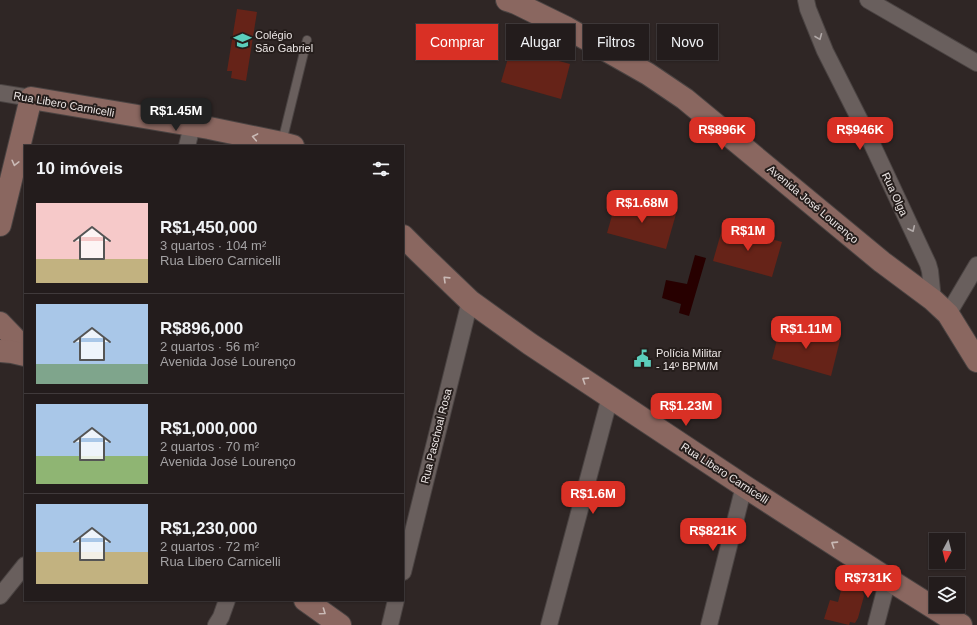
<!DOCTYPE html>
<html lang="pt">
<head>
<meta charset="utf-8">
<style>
  :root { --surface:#231c1c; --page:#2b2525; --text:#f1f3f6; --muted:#a3a1a3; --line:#403a3b; --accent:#d93025 }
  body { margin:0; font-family:Helvetica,sans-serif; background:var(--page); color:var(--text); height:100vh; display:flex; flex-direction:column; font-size:15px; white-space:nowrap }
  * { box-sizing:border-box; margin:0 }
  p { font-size:13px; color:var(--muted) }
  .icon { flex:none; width:22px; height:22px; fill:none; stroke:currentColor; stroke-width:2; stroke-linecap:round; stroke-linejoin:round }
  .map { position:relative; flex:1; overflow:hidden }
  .side { position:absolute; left:24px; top:145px; width:380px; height:456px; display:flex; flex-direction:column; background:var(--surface); border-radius:0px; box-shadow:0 1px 3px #0004,0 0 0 1px var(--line) }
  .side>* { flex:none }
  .top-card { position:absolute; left:416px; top:24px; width:380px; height:36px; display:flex; gap:8px }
  .needle { width:26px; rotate:187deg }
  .controls { position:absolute; left:929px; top:533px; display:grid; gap:8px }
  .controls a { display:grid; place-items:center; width:36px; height:36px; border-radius:0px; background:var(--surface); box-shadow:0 1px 3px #0004,0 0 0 1px var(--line); font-size:20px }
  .price { position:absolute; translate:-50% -34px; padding:0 9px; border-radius:8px; background:var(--accent); color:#fff; font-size:13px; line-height:26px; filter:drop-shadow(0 1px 2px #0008) }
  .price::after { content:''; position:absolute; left:50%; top:24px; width:12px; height:9px; margin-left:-6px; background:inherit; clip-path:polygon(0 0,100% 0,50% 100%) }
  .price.on { background:#222; color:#fff }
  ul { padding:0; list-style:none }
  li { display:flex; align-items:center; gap:12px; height:100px; padding:0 12px }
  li+li { border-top:1px solid var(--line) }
  li span { display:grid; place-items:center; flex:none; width:112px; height:80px; border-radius:0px; color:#555 }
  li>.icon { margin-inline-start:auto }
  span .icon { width:48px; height:48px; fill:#fffc; stroke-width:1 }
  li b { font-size:17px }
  h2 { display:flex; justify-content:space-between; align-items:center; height:48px; padding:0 12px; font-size:17px }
  .chip { padding:0 14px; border-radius:0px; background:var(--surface); box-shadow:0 1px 3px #0004,0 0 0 1px var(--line); font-size:14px; line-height:36px }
  .chip.on { background:var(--accent); color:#fff }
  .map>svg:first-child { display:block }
</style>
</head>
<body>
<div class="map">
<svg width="977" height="625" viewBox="0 0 977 625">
  <rect width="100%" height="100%" fill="#2f2625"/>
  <path fill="#270000" d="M 695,255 L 706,258 L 689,316 L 679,313 L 681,304 L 662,298 L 666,280 L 687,284 Z"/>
  <g fill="#662318">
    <path d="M 237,9 L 257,12 L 246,81 L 231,78 L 232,71 L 227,71 Z"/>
    <path d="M 511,48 L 570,64 L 561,99 L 501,82 Z"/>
    <path d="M 617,198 L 676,214 L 666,249 L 607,233 Z"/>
    <path d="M 723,226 L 782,242 L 772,277 L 713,261 Z"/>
    <path d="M 781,324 L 840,340 L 831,376 L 772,359 Z"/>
    <path d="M 845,576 L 861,586 L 864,596 L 858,618 L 855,623 L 850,622 L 849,625 L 824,619 L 830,600 L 838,602 Z"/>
  </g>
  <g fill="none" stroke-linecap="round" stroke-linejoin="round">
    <defs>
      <path id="lane" d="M 282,142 L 307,40"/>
      <g id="street">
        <path d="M 806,0 L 808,9 L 825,51 L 871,142 L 928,264 L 930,271 L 933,300"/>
        <path d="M 868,0 L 977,63"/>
        <path d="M 0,93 L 31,98"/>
        <path d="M 187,146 L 192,126"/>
        <path d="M 948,314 L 977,265"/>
        <path d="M 403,572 L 470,301"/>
        <path d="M 0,596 L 25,565"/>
        <path d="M 216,625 L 221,617 L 227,600"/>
        <path d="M 390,625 L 396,600"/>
        <path d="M 549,625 L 610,397"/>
        <path d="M 709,625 L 744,486"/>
        <path d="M 876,625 L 888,579"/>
      </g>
      <g id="secondary">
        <path d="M 507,0 L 516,3 L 567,28 L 648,74 L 685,99 L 882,262 L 933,300 L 948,314 L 977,361"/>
        <path d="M 0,225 L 31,98 L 209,128 L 282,143 L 293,146"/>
        <path d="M 403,236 L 419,252 L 470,301 L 530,344 L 744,486 L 888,579 L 961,625"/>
        <path d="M 0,323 L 25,349"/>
        <path d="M 0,351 L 12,352 L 25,355"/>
        <path d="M 305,600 L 340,625"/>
      </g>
    </defs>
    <use href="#lane" stroke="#4a4342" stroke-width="10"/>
    <use href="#street" stroke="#4a4342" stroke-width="18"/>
    <use href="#secondary" stroke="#4a4342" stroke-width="24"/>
    <use href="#lane" stroke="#695f5d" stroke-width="8"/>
    <use href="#street" stroke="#695f5d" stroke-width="16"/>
    <use href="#secondary" stroke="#8a6760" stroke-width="22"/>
  </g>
  <defs><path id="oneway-chevron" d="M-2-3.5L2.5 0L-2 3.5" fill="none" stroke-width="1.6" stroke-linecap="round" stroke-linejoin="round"/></defs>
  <g stroke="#b1a9a8">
    <use href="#oneway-chevron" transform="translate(819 37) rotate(68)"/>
    <use href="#oneway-chevron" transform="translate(912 229) rotate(65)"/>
  </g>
  <g stroke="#cabab6">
    <use href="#oneway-chevron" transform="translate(255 137) rotate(-169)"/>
    <use href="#oneway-chevron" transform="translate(15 163) rotate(104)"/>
    <use href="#oneway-chevron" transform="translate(446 279) rotate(-136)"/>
    <use href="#oneway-chevron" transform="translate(585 380) rotate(-147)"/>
    <use href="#oneway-chevron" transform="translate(834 544) rotate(-147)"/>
    <use href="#oneway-chevron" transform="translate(323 612) rotate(35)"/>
  </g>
  <defs>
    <symbol id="school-bare" viewBox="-9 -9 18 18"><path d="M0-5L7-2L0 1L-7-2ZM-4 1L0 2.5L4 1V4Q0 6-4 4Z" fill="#5bcebc" stroke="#251d1b" stroke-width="2.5" paint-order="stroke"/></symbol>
    <symbol id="civic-bare" viewBox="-9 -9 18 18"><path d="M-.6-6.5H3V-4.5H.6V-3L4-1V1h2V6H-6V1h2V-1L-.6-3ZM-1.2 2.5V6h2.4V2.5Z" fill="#5bcebc" stroke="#251d1b" stroke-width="2.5" paint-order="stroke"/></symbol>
  </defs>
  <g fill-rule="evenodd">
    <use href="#school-bare" x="230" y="28" width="25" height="25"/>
    <use href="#civic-bare" x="630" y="346" width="25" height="25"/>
  </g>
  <g text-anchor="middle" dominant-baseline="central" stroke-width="4" stroke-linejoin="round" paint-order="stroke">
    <g font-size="11" fill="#ece6e5" stroke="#251d1b" text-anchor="start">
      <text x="255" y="35">Colégio<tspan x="255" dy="13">São Gabriel</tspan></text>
      <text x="656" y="353">Polícia Militar<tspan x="656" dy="13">- 14º BPM/M</tspan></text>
    </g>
    <g font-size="11" fill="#ece6e5" stroke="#251d1b">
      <text transform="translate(64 104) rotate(10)">Rua Libero Carnicelli</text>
      <text transform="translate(895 194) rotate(65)">Rua Olga</text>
      <text transform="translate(813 204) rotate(40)">Avenida José Lourenço</text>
      <text transform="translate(436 436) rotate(-76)">Rua Paschoal Rosa</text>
      <text transform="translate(725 473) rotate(33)">Rua Libero Carnicelli</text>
    </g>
  </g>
</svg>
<div class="controls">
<a><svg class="needle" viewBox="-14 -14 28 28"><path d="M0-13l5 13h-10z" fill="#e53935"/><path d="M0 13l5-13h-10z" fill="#a3a1a3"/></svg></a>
<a><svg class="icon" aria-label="layers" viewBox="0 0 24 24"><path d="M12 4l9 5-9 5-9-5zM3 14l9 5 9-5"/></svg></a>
</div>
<b class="price on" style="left:176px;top:132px">R$1.45M</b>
<b class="price" style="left:722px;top:151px">R$896K</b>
<b class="price" style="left:860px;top:151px">R$946K</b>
<b class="price" style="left:642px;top:224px">R$1.68M</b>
<b class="price" style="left:748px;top:252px">R$1M</b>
<b class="price" style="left:806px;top:350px">R$1.11M</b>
<b class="price" style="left:686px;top:427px">R$1.23M</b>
<b class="price" style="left:593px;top:515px">R$1.6M</b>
<b class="price" style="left:713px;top:552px">R$821K</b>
<b class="price" style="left:868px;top:599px">R$731K</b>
<div class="top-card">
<a class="chip on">Comprar</a>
<a class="chip">Alugar</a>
<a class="chip">Filtros</a>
<a class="chip">Novo</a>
</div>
<section class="side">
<h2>10 imóveis<svg class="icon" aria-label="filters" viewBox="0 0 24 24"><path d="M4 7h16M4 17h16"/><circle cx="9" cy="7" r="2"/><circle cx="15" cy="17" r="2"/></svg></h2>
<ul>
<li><span style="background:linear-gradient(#f6c9c9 70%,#c2b280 0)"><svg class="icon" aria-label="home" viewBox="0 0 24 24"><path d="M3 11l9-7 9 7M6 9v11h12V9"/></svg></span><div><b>R$1,450,000</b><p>3 quartos · 104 m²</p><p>Rua Libero Carnicelli</p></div></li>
<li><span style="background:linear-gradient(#a9c7e8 75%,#7fa58c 0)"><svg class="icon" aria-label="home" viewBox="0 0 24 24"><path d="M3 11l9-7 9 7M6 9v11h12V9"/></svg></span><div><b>R$896,000</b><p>2 quartos · 56 m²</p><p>Avenida José Lourenço</p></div></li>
<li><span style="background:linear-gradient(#a9c7e8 65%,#8fb573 0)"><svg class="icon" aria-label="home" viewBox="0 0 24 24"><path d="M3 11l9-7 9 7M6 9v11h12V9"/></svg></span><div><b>R$1,000,000</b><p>2 quartos · 70 m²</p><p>Avenida José Lourenço</p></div></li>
<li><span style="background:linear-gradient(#a9c7e8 60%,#c2b280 0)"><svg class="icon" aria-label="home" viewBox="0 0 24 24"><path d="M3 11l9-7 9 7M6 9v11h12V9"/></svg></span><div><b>R$1,230,000</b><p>2 quartos · 72 m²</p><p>Rua Libero Carnicelli</p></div></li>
</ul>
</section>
</div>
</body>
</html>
